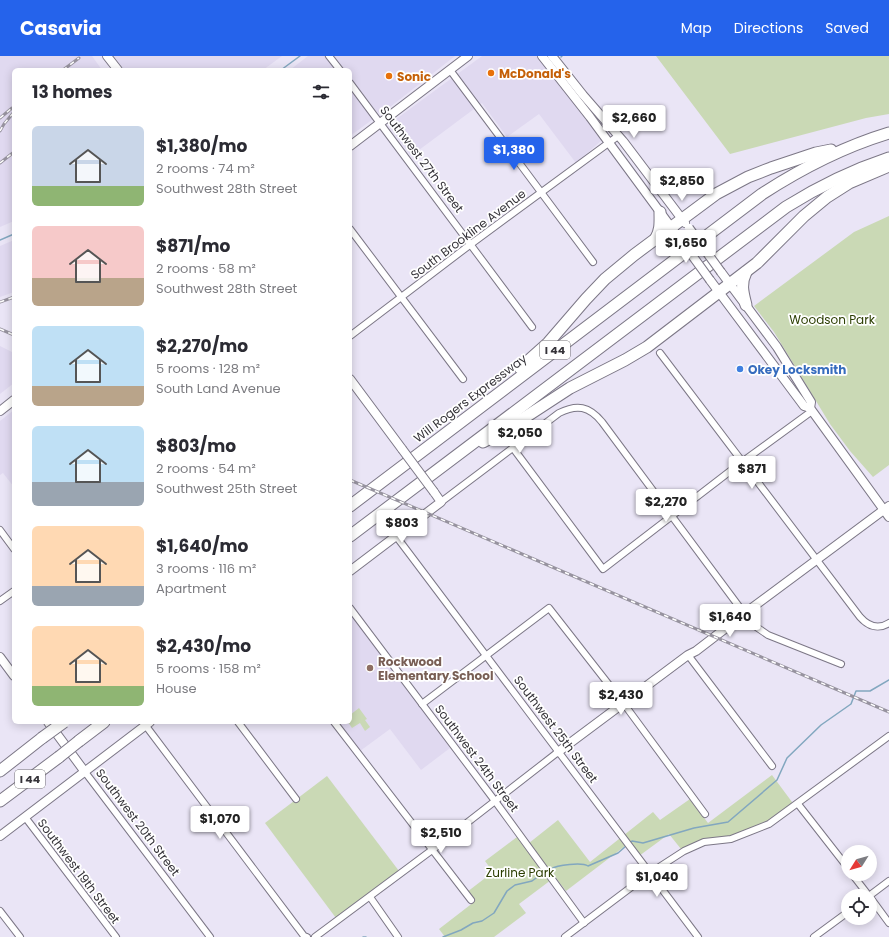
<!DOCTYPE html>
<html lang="en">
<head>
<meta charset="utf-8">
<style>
  :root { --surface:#fff; --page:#f7f7f7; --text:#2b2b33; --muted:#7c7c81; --accent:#2563eb }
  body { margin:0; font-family:Poppins,sans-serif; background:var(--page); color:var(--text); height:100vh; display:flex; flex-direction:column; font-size:15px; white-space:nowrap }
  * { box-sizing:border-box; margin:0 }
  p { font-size:13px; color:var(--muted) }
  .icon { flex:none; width:22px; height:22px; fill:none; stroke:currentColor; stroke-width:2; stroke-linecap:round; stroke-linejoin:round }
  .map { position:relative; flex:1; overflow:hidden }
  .sheet { position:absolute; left:12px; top:12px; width:340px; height:656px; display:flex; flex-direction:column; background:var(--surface); border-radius:6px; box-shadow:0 2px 10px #0003 }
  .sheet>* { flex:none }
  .needle { width:26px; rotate:233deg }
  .fabs { position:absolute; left:841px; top:789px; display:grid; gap:8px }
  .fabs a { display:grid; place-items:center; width:36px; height:36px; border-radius:50%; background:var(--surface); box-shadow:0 2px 10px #0003; font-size:20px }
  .price { position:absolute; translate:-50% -34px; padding:0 9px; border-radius:4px; background:#fff; color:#222; font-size:13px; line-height:26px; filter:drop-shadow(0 1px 2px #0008) }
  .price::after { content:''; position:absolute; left:50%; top:24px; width:12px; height:9px; margin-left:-6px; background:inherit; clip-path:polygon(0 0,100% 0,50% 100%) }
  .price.active { background:var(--accent); color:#fff }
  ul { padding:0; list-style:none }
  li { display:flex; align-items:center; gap:12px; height:100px; padding:0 20px }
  li span { display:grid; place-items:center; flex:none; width:112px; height:80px; border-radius:6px; color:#555 }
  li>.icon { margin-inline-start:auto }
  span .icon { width:48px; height:48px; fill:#fffc; stroke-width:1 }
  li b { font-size:17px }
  h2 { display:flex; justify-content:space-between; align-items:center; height:48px; padding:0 20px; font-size:17px }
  header { display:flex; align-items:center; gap:24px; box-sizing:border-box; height:56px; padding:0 20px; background:var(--accent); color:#fff }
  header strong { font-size:19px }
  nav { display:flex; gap:22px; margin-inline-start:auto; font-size:14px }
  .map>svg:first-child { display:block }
</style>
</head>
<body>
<header>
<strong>Casavia</strong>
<nav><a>Map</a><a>Directions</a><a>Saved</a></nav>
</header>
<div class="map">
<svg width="889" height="881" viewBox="0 0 889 881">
  <rect width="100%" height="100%" fill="#eae5f6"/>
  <g fill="#e0d9f0">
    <path d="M 0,0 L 92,0 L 102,14 L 14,14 L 14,165 L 0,171 Z"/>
    <path d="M 114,0 L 282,0 L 263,14 L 124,14 Z"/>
    <path d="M 308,0 L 326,0 L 336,14 L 290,14 Z"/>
    <path d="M 334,0 L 455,0 L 381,58 L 377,56 L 350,21 L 350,14 L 345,14 Z"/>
    <path d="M 482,0 L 538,0 L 602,84 L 576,107 L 539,58 L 507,81 L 482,47 L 411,100 L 388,69 Z"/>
    <path d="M 350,32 L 373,63 L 350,80 Z"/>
    <path d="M 14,184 L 14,236 L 0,241 L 0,190 Z"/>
    <path d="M 0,290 L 14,297 L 14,327 L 0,338 Z"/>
    <path d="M 14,354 L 14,431 L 3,417 L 0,419 L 0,365 Z"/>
    <path d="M 350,557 L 450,692 L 421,714 L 390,673 L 360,695 L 338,666 L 350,666 Z"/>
  </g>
  <g fill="#cad9b5">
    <path d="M 656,0 L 889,0 L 889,58 L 866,62 L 730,98 Z"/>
    <path d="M 889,160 L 889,409 L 873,421 L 850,395 L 830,368 L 774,276 L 754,250 L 854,176 Z"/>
    <path d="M 359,652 L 367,663 L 365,664 L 370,671 L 365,675 L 360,667 L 352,672 L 348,666 L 350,666 L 350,659 Z"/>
    <path d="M 772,719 L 792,746 L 792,749 L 776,762 L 734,779 L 697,786 L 681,793 L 669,778 L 639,800 L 629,787 L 566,835 L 555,821 L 519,848 L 526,857 L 494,881 L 445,881 L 439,873 L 474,846 L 467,836 L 493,816 L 485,805 L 517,781 L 524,791 L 558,764 L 590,806 L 653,756 L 660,764 L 690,743 L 708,767 Z"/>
    <path d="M 327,720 L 399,815 L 336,862 L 265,767 Z"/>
  </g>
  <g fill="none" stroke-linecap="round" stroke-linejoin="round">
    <g stroke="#82a7bf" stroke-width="1.5">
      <path d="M 561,1 L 562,0"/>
      <path d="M 281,14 L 300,0"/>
      <path d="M 0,184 L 14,178"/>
      <path d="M 629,787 L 632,785 L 643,787 L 694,772 L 728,766 L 777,724 L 787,702 L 821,669 L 851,648 L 856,635 L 870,635 L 889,624"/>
      <path d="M 551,813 C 557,809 582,806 588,810 L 618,797 L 626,790"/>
      <path d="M 363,881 L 366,881"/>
      <path d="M 443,881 L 461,874 L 473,867 L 482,865 L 494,857 L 507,835 L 515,829 L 532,825 L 543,817"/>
    </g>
    <defs>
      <g id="street">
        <path d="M 329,0 L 340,14"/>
        <path d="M 450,14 L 593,206"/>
        <path d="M 350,27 L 532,271"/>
        <path d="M 350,173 L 463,323"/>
        <path d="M 350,280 L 471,188 L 618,80"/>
        <path d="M 660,297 L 860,561 C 868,570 878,574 889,567"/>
        <path d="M 513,392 L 603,513 L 742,406 L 812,355"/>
        <path d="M 441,446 L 559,357 C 577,348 589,350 602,366 L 752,568 L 768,579 L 841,608"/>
        <path d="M 0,474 L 14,493"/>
        <path d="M 396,480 L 698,881"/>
        <path d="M 0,545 L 14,535"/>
        <path d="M 350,552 L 495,745 L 584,867"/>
        <path d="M 688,599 L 772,710"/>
        <path d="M 422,648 L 549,552 L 624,648 L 705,758"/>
        <path d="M 238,666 L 296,743"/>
        <path d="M 334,666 L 471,844"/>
        <path d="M 146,670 L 304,880 L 307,881"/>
        <path d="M 85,716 L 210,881"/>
        <path d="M 798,748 L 848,812"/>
        <path d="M 25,761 L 116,881"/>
        <path d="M 852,818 L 869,840"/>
        <path d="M 869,840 L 889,825"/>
        <path d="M 370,841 L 398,881"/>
        <path d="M 870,841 L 889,867"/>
        <path d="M 0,855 L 20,881"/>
        <path d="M 315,881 L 432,794 L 558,696"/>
        <path d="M 565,881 L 650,817 L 684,795 L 704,786 L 731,783 L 769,768 L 889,680"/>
        <path d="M 814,881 L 848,856"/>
      </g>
      <g id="secondary">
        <path d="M 107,0 L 118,14"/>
        <path d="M 542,0 L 590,61 L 674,175"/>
        <path d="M 552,0 L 583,39 L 623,85 L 685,167"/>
        <path d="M 350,90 L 468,0"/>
        <path d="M 721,216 L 777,291 L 811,346 L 810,352"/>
        <path d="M 710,224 L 804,350 L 810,352 L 889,461"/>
        <path d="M 350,323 L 402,393"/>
        <path d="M 0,355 L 14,344"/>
        <path d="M 350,515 L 441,446 L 434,436"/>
        <path d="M 0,601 L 14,620"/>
        <path d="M 48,666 L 85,716"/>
        <path d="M 558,696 L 688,599 L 696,595 L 739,562 L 745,557 L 889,450"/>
        <path d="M 0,780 L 150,666"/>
      </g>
      <g id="highway">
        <path d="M 656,182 C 661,173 660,166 660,156"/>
        <path d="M 746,249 C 743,237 740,228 746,216"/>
        <path d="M 520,312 L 548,287 L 586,243 L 605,223 L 634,199 L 716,138 L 748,121 L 771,112 L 816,97 L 831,94"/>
        <path d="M 483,386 L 504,375 L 570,332 L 625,304 L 647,291 L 757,207 L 804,160 L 827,141 L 849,127 L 889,110"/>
        <path d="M 350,450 L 762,138 C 802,112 843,91 889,77"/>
        <path d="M 350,480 L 786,151 C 818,131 853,114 889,102"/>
        <path d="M 79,685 L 104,666"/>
        <path d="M 0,715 L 42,682"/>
        <path d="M 0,745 L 59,701"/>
      </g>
    </defs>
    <use href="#street" stroke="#7c7786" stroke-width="8"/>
    <use href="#secondary" stroke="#7c7786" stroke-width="10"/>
    <use href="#highway" stroke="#7c7786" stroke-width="13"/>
    <use href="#street" stroke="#fff" stroke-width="6"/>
    <use href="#secondary" stroke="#fff" stroke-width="8"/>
    <use href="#highway" stroke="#fff" stroke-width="11"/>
    <defs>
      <g id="rail">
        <path d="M 63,14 L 79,2"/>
        <path d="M 0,62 L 12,52"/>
        <path d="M 0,75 L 4,68 L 14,56"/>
        <path d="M 0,107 L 14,96"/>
        <path d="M 0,246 L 14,241"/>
        <path d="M 0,273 L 14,279"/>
        <path d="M 350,424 L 889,656"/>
      </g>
    </defs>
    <use href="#rail" stroke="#97939f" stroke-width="3"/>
    <use href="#rail" stroke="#fff" stroke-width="1.5" stroke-dasharray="4.5" stroke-linecap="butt"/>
    <defs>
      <g id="secondary-bridge">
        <path d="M 689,172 L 721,216"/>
        <path d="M 678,180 L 710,224"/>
        <path d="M 402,393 L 434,436"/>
      </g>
      <g id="highway-bridge">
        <path d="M 42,682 L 64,666"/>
        <path d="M 59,701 L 79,685"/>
      </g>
    </defs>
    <use href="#secondary-bridge" stroke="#7c7786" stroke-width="10" stroke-linecap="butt"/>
    <use href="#highway-bridge" stroke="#7c7786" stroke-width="13" stroke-linecap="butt"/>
    <use href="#secondary-bridge" stroke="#fff" stroke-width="8"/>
    <use href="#highway-bridge" stroke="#fff" stroke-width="11"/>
  </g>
  <g fill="#e8710a" stroke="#fff" stroke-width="1.5">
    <circle cx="491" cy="17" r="4"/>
    <circle cx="389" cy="20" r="4"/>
  </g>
  <circle fill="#3f7fe0" stroke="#fff" stroke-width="1.5" cx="740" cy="313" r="4"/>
  <circle fill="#8d6e63" stroke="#fff" stroke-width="1.5" cx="370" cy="612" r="4"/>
  <g text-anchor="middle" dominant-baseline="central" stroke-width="3.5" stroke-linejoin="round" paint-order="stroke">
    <g fill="#fff" stroke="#727074" stroke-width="1">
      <rect x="540" y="285" width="30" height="18" rx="3"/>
      <rect x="15" y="714" width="30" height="18" rx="3"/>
    </g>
    <g font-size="11" font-weight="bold" fill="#353339">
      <text x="555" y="294">I 44</text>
      <text x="30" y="723">I 44</text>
    </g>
    <g font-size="12" font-weight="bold" fill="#c56008" stroke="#fff" text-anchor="start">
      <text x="499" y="17">McDonald's</text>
      <text x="397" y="20">Sonic</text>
    </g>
    <g font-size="12" fill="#353339" stroke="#fff">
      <text transform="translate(422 103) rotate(53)">Southwest 27th Street</text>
      <text transform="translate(468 178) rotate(-37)">South Brookline Avenue</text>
      <text transform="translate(470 342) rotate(-37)">Will Rogers Expressway</text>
      <text transform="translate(556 673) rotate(53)">Southwest 25th Street</text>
      <text transform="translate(477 702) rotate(53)">Southwest 24th Street</text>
      <text transform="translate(138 766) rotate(53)">Southwest 20th Street</text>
      <text transform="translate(79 815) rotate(53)">Southwest 19th Street</text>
    </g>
    <g font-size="12" fill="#2c3e02" stroke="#fff">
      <text x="832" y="263">Woodson Park</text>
      <text x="520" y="816">Zurline Park</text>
    </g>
    <g font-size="12" font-weight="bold" fill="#366cbe" stroke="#fff" text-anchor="start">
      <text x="748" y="313">Okey Locksmith</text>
    </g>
    <g font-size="12" font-weight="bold" fill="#785e54" stroke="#fff" text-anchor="start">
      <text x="378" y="605">Rockwood<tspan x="378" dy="14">Elementary School</tspan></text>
    </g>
  </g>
</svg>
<div class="fabs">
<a><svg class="needle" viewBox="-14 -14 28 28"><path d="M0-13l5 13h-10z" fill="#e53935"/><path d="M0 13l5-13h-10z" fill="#7c7c81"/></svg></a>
<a><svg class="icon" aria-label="locate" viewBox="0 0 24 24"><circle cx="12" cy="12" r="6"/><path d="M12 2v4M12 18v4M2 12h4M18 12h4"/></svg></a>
</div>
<b class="price" style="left:634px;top:83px">$2,660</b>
<b class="price active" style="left:514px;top:115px">$1,380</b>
<b class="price" style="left:682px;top:146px">$2,850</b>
<b class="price" style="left:686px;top:208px">$1,650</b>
<b class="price" style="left:520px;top:398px">$2,050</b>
<b class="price" style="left:752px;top:434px">$871</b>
<b class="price" style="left:666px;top:467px">$2,270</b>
<b class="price" style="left:402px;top:488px">$803</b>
<b class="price" style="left:730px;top:582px">$1,640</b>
<b class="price" style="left:621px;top:660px">$2,430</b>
<b class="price" style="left:220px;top:784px">$1,070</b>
<b class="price" style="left:441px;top:798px">$2,510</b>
<b class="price" style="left:657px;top:842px">$1,040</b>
<section class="sheet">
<h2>13 homes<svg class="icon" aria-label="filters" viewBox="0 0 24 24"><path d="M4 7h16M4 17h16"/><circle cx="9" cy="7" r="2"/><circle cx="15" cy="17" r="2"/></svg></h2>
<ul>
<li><span style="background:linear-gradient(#c9d6e8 75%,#8fb573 0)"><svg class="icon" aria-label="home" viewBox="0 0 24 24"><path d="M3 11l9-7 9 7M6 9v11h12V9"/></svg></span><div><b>$1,380/mo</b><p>2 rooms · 74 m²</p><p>Southwest 28th Street</p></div></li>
<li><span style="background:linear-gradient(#f6c9c9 65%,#b9a48a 0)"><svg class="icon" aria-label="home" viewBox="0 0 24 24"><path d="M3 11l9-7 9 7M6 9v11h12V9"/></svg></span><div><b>$871/mo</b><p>2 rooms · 58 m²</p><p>Southwest 28th Street</p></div></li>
<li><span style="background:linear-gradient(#bfe0f5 75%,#b9a48a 0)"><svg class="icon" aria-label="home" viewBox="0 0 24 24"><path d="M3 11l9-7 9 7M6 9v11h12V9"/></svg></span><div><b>$2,270/mo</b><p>5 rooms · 128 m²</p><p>South Land Avenue</p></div></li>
<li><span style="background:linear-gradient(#bfe0f5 70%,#9aa5b1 0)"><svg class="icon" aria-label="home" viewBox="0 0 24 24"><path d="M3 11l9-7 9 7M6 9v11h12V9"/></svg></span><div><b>$803/mo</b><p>2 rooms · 54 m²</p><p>Southwest 25th Street</p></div></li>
<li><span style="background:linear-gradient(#ffd9b3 75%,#9aa5b1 0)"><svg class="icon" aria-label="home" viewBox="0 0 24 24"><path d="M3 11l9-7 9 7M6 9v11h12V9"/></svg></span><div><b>$1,640/mo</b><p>3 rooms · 116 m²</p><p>Apartment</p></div></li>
<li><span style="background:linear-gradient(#ffd9b3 75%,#8fb573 0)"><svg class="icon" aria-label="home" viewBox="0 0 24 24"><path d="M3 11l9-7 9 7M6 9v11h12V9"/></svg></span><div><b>$2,430/mo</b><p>5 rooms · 158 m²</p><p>House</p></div></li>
</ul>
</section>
</div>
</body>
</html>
